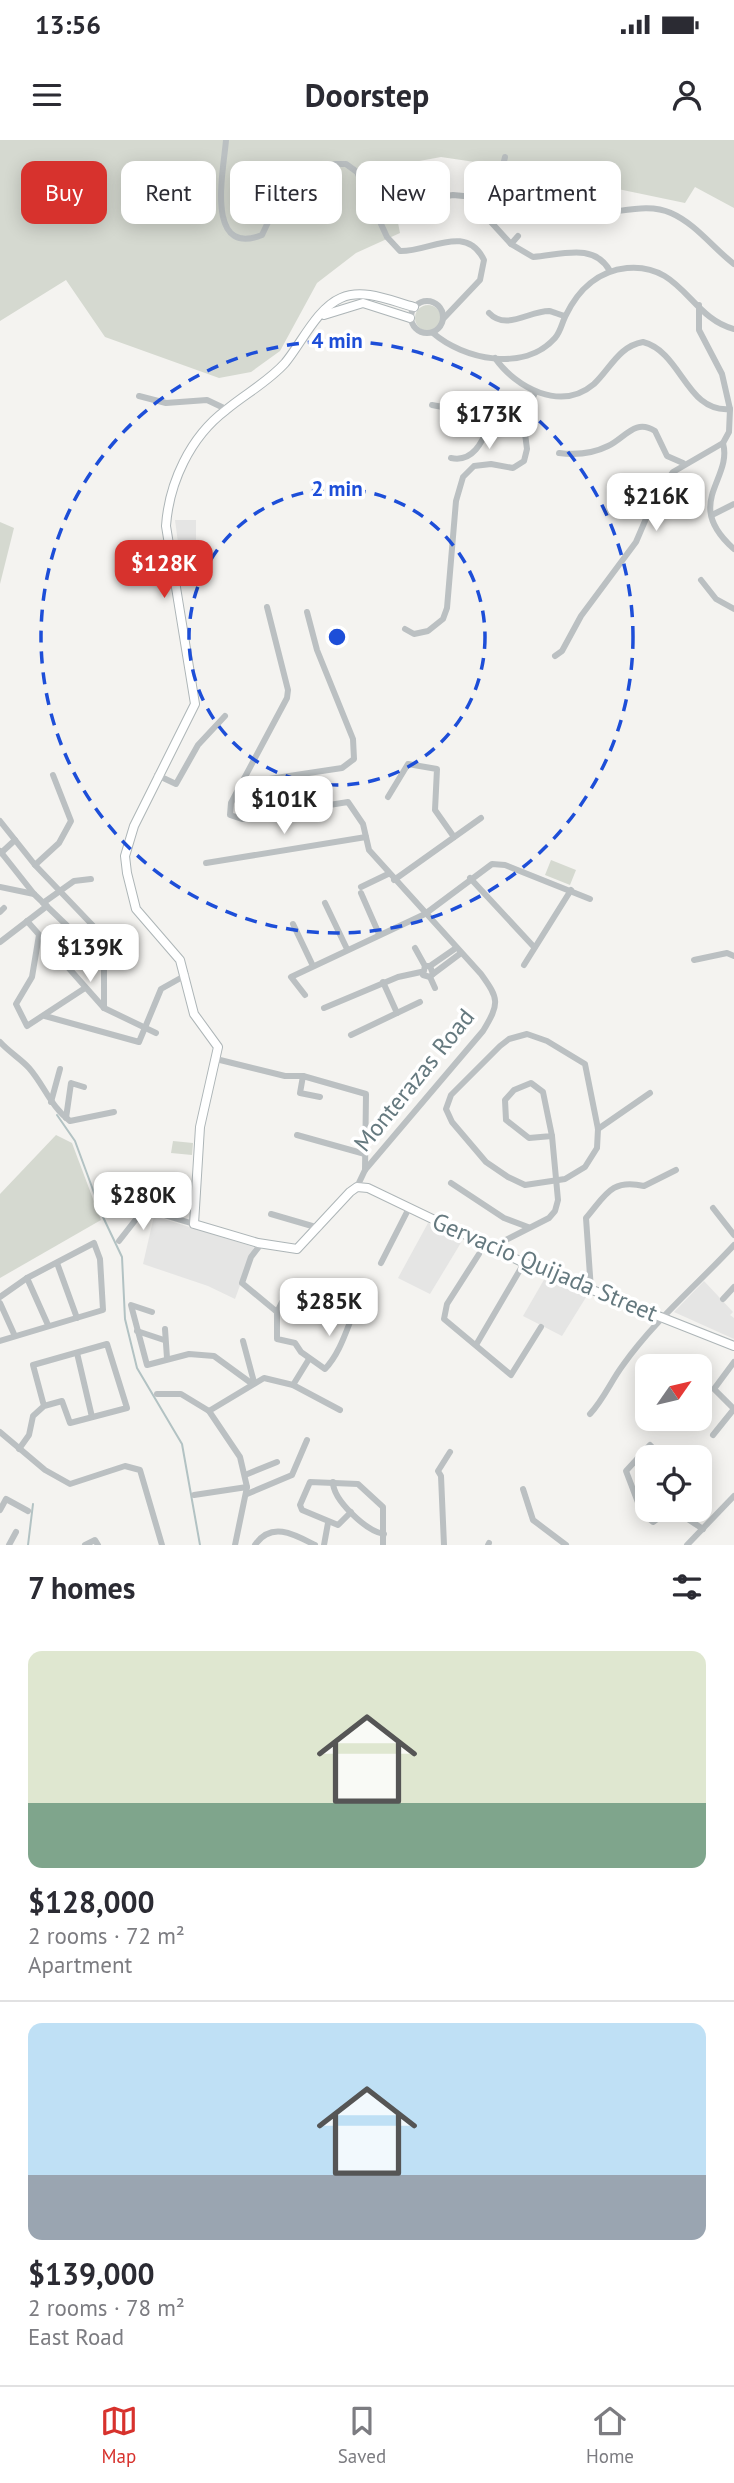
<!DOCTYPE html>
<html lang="en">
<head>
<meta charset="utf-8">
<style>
  :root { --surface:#fff; --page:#f2f2f3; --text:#2b2b33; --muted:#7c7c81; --line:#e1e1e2; --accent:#d7322d }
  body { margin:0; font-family:"PT Sans",sans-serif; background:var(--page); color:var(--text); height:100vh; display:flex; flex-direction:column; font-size:26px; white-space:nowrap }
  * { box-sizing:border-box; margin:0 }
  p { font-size:23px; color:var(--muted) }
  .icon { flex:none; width:38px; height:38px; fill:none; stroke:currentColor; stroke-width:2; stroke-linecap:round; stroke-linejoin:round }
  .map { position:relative; height:1405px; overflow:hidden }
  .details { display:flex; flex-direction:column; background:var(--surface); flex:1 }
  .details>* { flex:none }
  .hud { position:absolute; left:21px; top:21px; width:693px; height:63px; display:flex; gap:14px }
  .needle { width:46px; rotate:56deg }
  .tools { position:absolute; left:635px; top:1214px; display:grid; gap:14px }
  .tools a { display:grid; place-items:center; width:77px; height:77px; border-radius:14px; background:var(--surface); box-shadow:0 4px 18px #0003; font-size:35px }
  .price { position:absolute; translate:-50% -60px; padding:0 16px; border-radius:14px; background:#fff; color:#222; font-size:23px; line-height:46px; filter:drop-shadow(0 2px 4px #0008) }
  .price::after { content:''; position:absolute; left:50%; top:42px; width:21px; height:16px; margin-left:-10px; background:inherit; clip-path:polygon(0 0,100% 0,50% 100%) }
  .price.active { background:var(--accent); color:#fff }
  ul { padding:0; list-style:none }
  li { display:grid; align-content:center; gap:14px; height:371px; padding:0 28px }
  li+li { border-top:2px solid var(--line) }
  li span { display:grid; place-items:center; height:217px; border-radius:14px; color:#555 }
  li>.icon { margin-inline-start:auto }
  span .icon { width:126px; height:126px; fill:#fffc; stroke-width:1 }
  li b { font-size:30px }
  h2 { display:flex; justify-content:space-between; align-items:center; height:84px; padding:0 28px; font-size:30px }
  .chip { padding:0 24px; border-radius:14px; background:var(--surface); box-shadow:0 4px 18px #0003; font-size:24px; line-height:63px }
  .chip.active { background:var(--accent); color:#fff }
  .status { display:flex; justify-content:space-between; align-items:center; height:49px; padding:0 35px; background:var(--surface); direction:ltr }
  .status svg { height:19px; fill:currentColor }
  header { display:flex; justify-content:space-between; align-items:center; height:91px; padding:0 28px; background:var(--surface); font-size:32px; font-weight:800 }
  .tabs { display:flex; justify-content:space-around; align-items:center; height:98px; border-top:2px solid var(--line); background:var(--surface); font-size:19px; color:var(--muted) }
  .tabs a { display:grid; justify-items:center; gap:4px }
  .tabs .active { color:var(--accent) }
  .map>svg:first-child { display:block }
</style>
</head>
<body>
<div class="status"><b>13:56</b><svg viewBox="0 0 49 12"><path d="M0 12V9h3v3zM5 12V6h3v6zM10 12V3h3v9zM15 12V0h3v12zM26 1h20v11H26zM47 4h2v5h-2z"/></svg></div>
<header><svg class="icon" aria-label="menu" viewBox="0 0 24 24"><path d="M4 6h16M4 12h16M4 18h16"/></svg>Doorstep<svg class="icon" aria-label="person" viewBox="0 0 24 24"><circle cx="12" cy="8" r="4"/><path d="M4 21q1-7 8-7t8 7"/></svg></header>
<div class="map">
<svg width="734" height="1405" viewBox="0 0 734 1405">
  <rect width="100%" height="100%" fill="#f4f3f0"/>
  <g fill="#e5e5e4">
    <path d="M 175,380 L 196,380 L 196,401 L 202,434 L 183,440 Z"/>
    <path d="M 154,1076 L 254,1107 L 235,1159 L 208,1146 L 143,1124 Z"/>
    <path d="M 428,1083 L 462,1101 L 430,1154 L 398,1138 Z"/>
    <path d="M 545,1138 L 588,1154 L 562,1196 L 523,1176 Z"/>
    <path d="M 704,1141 L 733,1172 L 730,1175 L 734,1178 L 734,1199 L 674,1172 Z"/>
  </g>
  <g fill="#d5d9d0">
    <path d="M 0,0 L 734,0 L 734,68 L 695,47 L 685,63 L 522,29 L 441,17 L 387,27 L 400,93 L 356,113 L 317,143 L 280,211 L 251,232 L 219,238 L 105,197 L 66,140 L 0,181 Z"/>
    <circle cx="428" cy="178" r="13"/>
    <path d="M 0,382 L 14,388 L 0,444 Z"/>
    <path d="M 551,720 L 576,730 L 570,745 L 545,735 Z"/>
    <path d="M 56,995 L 72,1003 L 101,1080 L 0,1138 L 0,1054 Z"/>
    <path d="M 173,1001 L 193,1003 L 192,1015 L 171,1013 Z"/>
  </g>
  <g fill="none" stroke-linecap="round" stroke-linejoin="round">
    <g stroke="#b2c2c3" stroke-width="2">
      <path d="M 57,975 L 75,1001 L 103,1077 L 122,1117 L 125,1179 L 137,1228 L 182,1304 L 200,1405"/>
      <path d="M 28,1405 L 33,1364"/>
    </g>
    <defs>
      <g id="secondary">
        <path d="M 414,167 C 391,161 364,148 341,158 C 317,168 301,204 285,223 C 268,242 245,254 226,270 C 190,297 169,343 166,386 L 195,564 L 134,686 L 125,716 L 127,733 L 136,769 L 180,820 L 194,874 L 218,907 L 200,987 L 194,1084 L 258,1103 L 297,1109 L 350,1052 L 357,1047 L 368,1048 L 524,1123 L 734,1206"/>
        <path d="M 324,175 L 363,163 L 410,178"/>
      </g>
    </defs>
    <use href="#secondary" stroke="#adb5b7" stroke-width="10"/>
    <g stroke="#bbc0c2" stroke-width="6">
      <path d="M 226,0 C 224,28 204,118 262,95 L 285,46 L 291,40 L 335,24 L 346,24 L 357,32 L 387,97 L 400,111 C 429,112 466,83 484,120 L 480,140 L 444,178"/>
      <path d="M 505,17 L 490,81 L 511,104"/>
      <path d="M 555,53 C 581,96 633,55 671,73 C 696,84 713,108 734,124"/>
      <path d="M 403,63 L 453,55 L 495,59"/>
      <path d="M 518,96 L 511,104 L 533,117 C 561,115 594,102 610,131"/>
      <circle cx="427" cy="177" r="16"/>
      <path d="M 489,173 C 506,191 529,171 549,171 C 554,172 560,175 565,176"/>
      <path d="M 433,193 C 463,219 524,233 555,198 C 561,191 562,182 566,175 C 578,150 598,131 627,128 C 682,123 690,178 734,189"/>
      <path d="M 495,218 C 516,248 561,272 594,244 C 610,229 619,206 643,202 C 682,212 686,273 730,269"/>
      <path d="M 139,256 L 166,263 L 207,260 L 226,269"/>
      <path d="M 432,265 L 474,273 L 506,290 L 522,291"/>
      <path d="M 723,303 C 733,340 682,363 734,409"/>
      <path d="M 559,313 C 575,315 592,314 608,306 C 625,298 635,278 655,291 L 667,316 L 683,323"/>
      <path d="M 451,318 C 474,323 483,300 491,282"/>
      <path d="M 712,375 L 734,364"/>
      <path d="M 701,440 L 716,459 L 734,469"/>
      <path d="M 267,467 L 288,550 L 287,558 L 231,663 L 230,675 L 242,679 L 348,662 L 363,684 L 369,710 L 481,834 C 499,859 500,863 483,891 L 365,1030 L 357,1047"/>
      <path d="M 405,489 L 414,494 L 428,491 L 443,479 L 447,468 L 456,361 L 463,337 L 474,326 L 491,324 L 513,328 L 524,321 L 527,309 L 523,278 L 535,253"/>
      <path d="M 555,516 L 562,511 L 581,476 L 636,402 L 654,360 L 673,332 L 723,303 L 729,292 L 730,269 L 722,234 L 699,190 L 699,165"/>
      <path d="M 157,635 L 176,644 L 198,605 L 225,576"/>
      <path d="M 242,643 L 342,628 L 354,619 L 353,599 L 317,510 L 307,472"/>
      <path d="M 388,657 L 408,624 L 437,629 L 435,670 L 454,697"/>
      <path d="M 0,681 L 35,725 L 99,792 L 104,821 L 104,868"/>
      <path d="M 0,711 L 34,754 L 104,821"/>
      <path d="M 1,713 L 15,700"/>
      <path d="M 206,723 L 366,697"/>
      <path d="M 35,725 L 59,703 L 71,681 L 53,635"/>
      <path d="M 470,738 L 534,807"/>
      <path d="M 394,740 L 481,678"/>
      <path d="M 0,747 L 34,754"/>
      <path d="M 361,747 L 388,734"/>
      <path d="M 361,753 L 379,794"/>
      <path d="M 43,763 L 74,741 L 91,739"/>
      <path d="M 325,763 L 347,809"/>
      <path d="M 0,772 L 4,768"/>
      <path d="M 27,781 L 104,868 L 156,893"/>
      <path d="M 293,784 L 313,826"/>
      <path d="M 39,795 L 32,837 L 16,864 L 27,886 L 85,848"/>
      <path d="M 0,802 L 47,766"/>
      <path d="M 415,808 L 425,826"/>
      <path d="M 694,820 L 727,813 L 734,816"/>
      <path d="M 524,825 L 571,750"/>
      <path d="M 430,826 L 433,834 L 430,837 L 423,835 L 425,826 L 430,826 L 456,808"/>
      <path d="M 433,834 L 461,813"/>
      <path d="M 430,837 L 435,848"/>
      <path d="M 383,842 L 397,873"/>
      <path d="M 305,855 L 291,837 L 425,774 L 492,724 L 505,725 L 590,759"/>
      <path d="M 324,868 L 398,837 L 421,832"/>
      <path d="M 45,876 L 139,902 L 161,849 L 186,835"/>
      <path d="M 527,894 L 547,901 L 585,924 L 598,989 L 597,1008 L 585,1027 L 565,1039 L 525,1045 L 508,1037 L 486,1022 L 452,982 L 446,969 L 451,955 L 500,906 L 509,899 Z"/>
      <path d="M 351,895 L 420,862"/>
      <path d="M 0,902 C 9,912 21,919 29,928 C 44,945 51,967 70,981 L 114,972"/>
      <path d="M 216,919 L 285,936 L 303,936"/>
      <path d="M 531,943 L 543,952 L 552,996 L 529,998 L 506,980 L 505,960 L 514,950 Z"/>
      <path d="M 320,957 L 300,953 L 303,936 L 366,954 L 365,1030"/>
      <path d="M 51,962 L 60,929"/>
      <path d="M 66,978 L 71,943 L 84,947"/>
      <path d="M 598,989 L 650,953"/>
      <path d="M 297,995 L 365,1014"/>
      <path d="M 451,1043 L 504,1078 L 528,1087"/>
      <path d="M 713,1068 L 734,1095"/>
      <path d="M 271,1074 L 319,1088"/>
      <path d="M 119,1101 L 144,1069 L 194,1084"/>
      <path d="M 261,1104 L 251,1117 L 242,1143 L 277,1172"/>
      <path d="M 490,1108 L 549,1078 L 555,1071 L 558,1060 L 552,996"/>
      <path d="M 479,1114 L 447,1164 L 444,1179 L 511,1235 L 541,1187"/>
      <path d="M 57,1123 L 77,1178"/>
      <path d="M 381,1123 L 409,1068"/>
      <path d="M 27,1138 L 48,1185"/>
      <path d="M 591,1150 L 586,1078 C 605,1056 611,1038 644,1046 L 676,1030"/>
      <path d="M 0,1157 L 27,1138 L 94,1103 L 100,1119 L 103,1170 L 0,1201"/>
      <path d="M 723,1159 L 734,1147"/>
      <path d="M 282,1162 L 277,1172 L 277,1199 L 295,1203 L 301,1212 L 325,1229 C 343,1210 348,1182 360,1159"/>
      <path d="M 0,1163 L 14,1194"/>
      <path d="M 152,1172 L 131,1165 L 147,1225 L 189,1214 L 214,1216 L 251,1243"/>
      <path d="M 165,1189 L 167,1218"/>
      <path d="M 137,1191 L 164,1200"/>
      <path d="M 243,1201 L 254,1242"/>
      <path d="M 476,1205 L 524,1123"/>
      <path d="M 77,1213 L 92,1277"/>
      <path d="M 293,1245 L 309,1219"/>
      <path d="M 157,1254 L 181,1254 L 209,1271"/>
      <path d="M 590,1274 C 604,1259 611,1241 623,1225 C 655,1180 697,1145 734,1105"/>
      <path d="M 0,1292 L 45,1330 L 70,1344 L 125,1326 L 140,1330 L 162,1405"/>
      <path d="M 713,1295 L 734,1269 L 714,1249 L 734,1222"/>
      <path d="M 19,1309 L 29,1295 L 33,1276 L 44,1266 L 62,1261 L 70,1283 L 127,1268 L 107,1204 L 33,1225 L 44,1266"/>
      <path d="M 663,1318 L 650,1305 L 626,1331 L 642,1373 L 653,1382 L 670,1370"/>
      <path d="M 245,1335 L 277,1322"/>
      <path d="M 333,1342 C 333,1360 366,1391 384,1394"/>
      <path d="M 523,1349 L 533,1380 L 566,1405"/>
      <path d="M 247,1354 L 292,1335 L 307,1300"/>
      <path d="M 194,1355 L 247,1347"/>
      <path d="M 0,1370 L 6,1359 L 28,1371"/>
      <path d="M 674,1370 L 703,1389"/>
      <path d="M 351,1372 L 338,1385 L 302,1370 L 300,1365 L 310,1342 L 358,1344 L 383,1367 L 383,1405"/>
      <path d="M 9,1405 L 16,1392"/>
      <path d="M 85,1405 L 95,1400 L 98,1405"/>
      <path d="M 235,1405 L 247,1347 L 240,1317 L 209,1271 L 264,1238 L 293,1245 L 340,1270"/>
      <path d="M 255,1405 C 271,1381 294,1394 315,1405"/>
      <path d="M 324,1405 L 328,1383"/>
      <path d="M 444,1405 L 441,1336 L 438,1331 L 450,1312"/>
      <path d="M 488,1405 L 489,1403"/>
      <path d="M 687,1405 L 734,1356"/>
    </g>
    <use href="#secondary" stroke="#fff" stroke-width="8"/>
  </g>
  <g fill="none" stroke="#1d4ed8" stroke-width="3.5" stroke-dasharray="12 9">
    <circle cx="337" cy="497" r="148"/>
    <circle cx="337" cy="497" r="296"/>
  </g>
  <g text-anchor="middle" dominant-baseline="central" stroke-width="7" stroke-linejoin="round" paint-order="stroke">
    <g font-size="24" fill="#65797f" stroke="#fff">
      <text transform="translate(414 940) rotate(-51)">Monterazas Road</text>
      <text transform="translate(545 1127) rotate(23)">Gervacio Quijada Street</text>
    </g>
  </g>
  <circle cx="337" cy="497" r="10" fill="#1d4ed8" stroke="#fff" stroke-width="3.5"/>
  <g font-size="21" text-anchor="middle" font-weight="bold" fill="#1d4ed8" stroke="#fff" stroke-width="7" stroke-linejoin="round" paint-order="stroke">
    <text x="337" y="208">4 min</text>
    <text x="337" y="356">2 min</text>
  </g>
</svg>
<div class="tools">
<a><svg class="needle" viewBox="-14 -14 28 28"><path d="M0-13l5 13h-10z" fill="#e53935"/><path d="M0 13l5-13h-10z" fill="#7c7c81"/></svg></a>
<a><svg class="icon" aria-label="locate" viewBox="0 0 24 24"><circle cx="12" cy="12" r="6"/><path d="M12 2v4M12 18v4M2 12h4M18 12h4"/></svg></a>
</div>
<b class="price" style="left:489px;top:311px">$173K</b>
<b class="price" style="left:656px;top:393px">$216K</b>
<b class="price active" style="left:164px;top:460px">$128K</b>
<b class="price" style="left:284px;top:696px">$101K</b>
<b class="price" style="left:90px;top:844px">$139K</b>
<b class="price" style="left:143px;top:1092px">$280K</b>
<b class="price" style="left:329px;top:1198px">$285K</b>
<div class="hud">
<a class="chip active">Buy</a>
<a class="chip">Rent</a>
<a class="chip">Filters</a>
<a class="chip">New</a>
<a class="chip">Apartment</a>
</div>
</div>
<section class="details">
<h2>7 homes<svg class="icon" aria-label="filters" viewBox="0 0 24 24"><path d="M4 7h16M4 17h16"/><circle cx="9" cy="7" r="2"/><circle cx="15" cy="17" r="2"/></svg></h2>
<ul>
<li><span style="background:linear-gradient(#dfe7d0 70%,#7fa58c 0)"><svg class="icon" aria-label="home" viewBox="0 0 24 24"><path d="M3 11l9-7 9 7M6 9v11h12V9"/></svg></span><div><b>$128,000</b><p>2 rooms · 72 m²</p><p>Apartment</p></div></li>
<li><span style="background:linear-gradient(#bfe0f5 70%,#9aa5b1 0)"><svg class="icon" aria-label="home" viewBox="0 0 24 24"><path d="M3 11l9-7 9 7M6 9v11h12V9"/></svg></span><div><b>$139,000</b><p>2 rooms · 78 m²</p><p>East Road</p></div></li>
</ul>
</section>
<nav class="tabs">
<a class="active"><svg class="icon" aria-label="map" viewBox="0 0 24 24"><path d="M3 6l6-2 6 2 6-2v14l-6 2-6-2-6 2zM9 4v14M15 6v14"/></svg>Map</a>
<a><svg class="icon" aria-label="saved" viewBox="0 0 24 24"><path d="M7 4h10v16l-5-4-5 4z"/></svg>Saved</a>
<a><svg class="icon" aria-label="home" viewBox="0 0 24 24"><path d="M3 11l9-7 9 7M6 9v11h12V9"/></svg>Home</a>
</nav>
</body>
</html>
